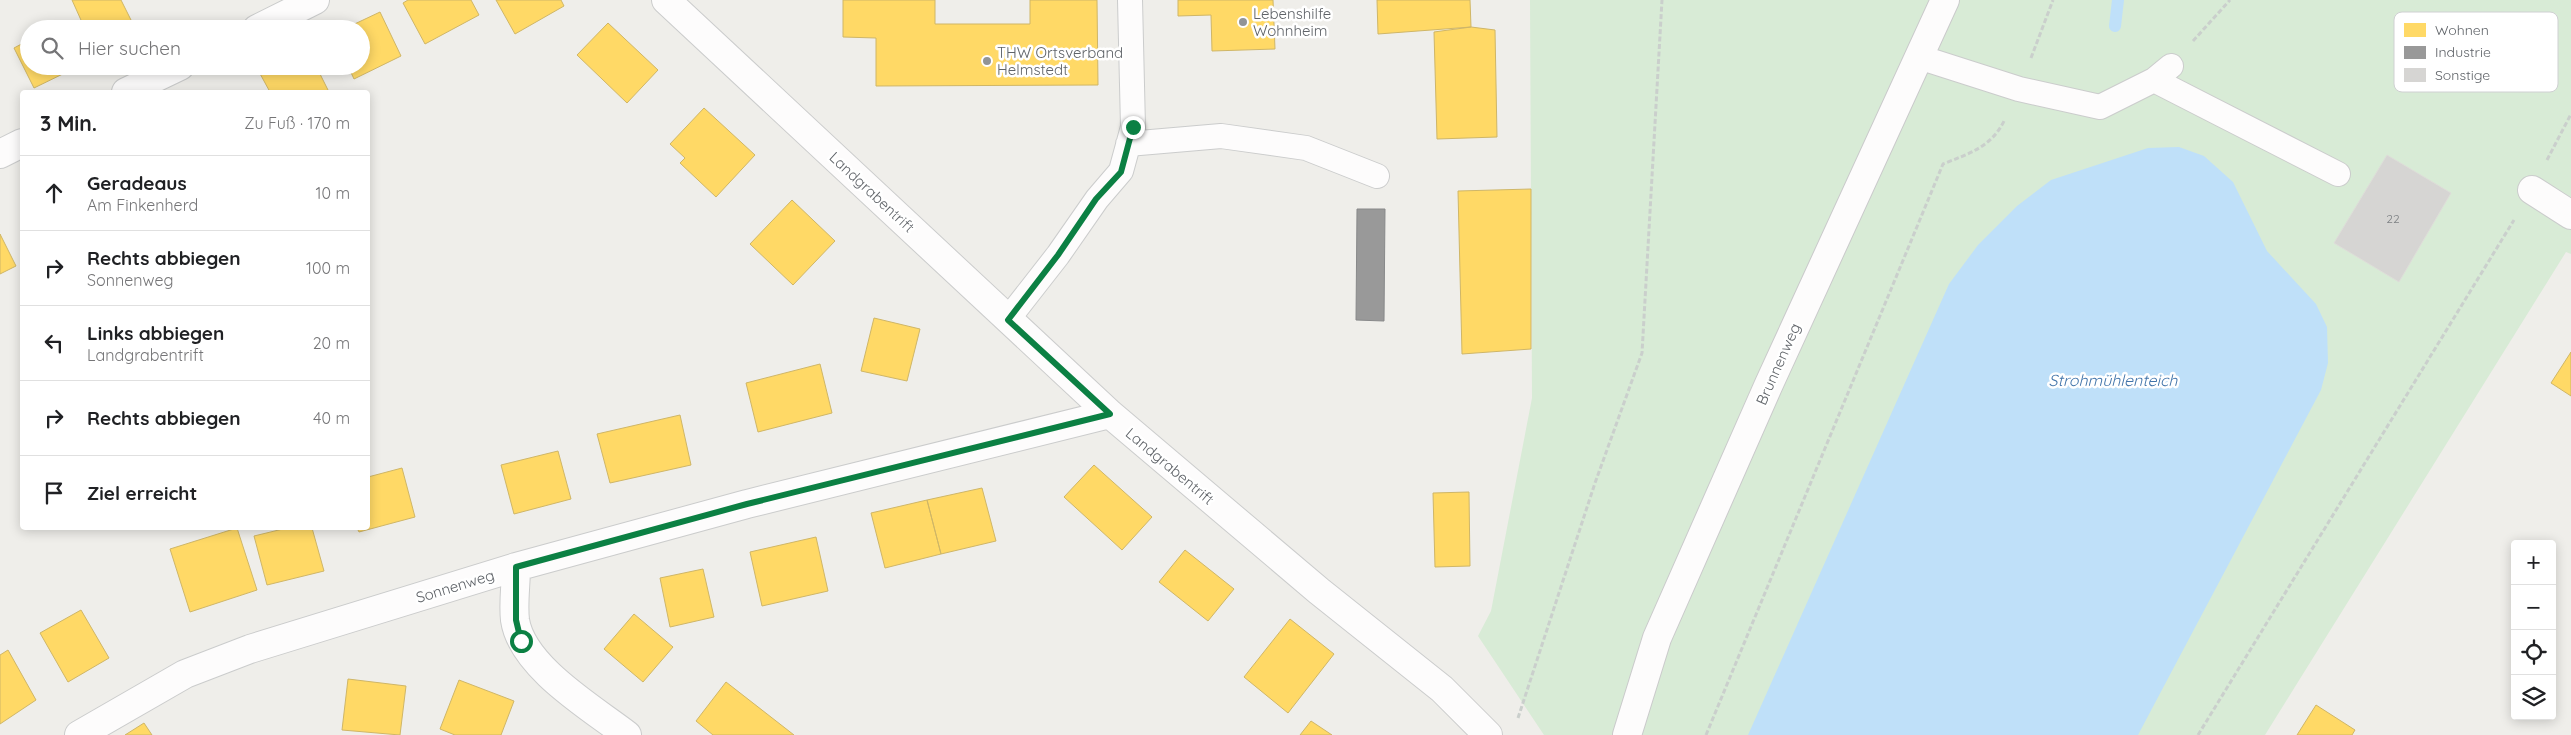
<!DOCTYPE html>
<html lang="de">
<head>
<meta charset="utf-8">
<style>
  :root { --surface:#fff; --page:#f2f2f2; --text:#202124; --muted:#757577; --line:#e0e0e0 }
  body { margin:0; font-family:Quicksand,sans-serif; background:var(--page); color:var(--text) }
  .controls { position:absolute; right:15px; bottom:15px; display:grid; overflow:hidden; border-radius:5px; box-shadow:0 2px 12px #0003 }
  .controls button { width:45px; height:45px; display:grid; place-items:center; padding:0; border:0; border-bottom:1px solid var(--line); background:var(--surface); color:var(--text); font:25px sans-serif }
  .stop { position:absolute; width:15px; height:15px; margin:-11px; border:4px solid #0b8043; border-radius:50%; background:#fff }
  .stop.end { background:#0b8043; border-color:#fff; box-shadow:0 1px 5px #0008 }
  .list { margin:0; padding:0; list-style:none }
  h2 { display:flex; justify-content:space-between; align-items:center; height:65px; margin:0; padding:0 20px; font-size:21px }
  h2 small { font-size:16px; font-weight:400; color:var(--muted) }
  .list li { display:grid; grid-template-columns:32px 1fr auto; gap:15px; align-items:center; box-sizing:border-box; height:75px; padding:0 20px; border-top:1px solid var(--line) }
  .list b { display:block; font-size:19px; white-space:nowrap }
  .list p { margin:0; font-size:16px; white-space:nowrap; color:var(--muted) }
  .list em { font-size:16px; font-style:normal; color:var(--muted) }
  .icon { flex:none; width:28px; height:28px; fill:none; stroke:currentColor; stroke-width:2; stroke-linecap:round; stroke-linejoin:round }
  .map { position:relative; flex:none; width:2571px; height:735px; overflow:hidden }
  .search { position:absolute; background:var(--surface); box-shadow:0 2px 12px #0003; left:20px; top:20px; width:350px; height:55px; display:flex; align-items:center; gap:12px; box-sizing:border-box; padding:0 18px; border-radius:28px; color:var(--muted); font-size:19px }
  .panel { position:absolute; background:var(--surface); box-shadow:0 2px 12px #0003; left:20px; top:90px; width:350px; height:440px; border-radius:5px }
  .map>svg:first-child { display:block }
  .green { fill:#d8ebd6 }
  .water { fill:#bfe0f9 }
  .homes { fill:#ffd966; stroke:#cfb667 }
  .industry { fill:#999; stroke:#88898a }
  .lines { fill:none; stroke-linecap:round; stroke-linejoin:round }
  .stream { stroke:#bfe0f9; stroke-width:12 }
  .building { fill:#d6d5d3; stroke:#deddd9 }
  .lane-casing { stroke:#cbcccc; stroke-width:26 }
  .street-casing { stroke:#cbcccc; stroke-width:30 }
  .secondary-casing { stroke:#cacacb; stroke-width:30 }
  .path { stroke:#cacfcc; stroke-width:3; stroke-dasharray:5 2.5; stroke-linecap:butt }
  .lane { stroke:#fdfcfc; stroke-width:24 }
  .street { stroke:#fdfcfc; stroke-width:28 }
  .secondary { stroke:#fdfcfc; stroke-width:28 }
  .route { stroke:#0b8043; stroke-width:6 }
  .poi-dot { fill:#919496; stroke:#fff; stroke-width:2 }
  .labels { text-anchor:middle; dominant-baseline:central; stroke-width:5; stroke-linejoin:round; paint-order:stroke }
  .number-label { font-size:12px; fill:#7e8184 }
  .poi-label { font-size:15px; fill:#5f6368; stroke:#fff; text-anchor:start }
  .street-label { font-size:15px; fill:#5f6368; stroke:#fff }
  .water-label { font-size:16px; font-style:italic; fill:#4174aa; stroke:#fff }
  .key { fill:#fff; stroke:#cfd0d2; stroke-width:1 }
  .key-label { font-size:14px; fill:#5f6368 }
</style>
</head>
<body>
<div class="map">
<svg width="2571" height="735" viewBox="0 0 2571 735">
  <rect width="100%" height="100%" fill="#efeeea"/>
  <!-- green -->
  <path class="green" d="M1530 0H2571V254L2566 252 2265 735H1544L1478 636 1491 611 1532 398Z"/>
  <!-- water -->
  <path class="water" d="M2179 147 2204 156 2233 182 2267 251 2316 304 2327 327 2328 363 2321 390 2138 735H1748L1949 284 1978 245 2017 206 2051 180 2148 148Z"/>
  <!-- homes -->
  <path class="homes" d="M72 0H121L133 24 124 29H85Z
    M408 0H471L479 15 425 44 403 3Z
    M496 0H561L564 6 515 34Z
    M843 0H935V24H1030V0H1097L1098 85 876 86V38L843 37Z
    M1178 0H1273L1275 49 1212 51 1211 15 1178 16Z
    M1377 0H1470L1471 27 1378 34Z
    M380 12 401 56 354 79 348 66H361V29H344Z
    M608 23 658 70 627 103 577 55Z
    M1471 27 1495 30 1497 137 1437 139 1434 32Z
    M29 40V66H72L73 69 34 88 14 48Z
    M265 66H316L329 92H270L258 70Z
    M704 108 755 155 716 197 680 163 685 158 670 144Z
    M1531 189V349L1462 354 1458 191Z
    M792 200 835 241 793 285 750 244Z
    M0 234 16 266 0 274Z
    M874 318 920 329 907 381 861 371Z
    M2571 352V396L2551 383Z
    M820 364 832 413 758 432 746 383Z
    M680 415 691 465 610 483 597 434Z
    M558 451 571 499 514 514 501 465Z
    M1094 465 1152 517 1122 550 1064 497Z
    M402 468 415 517 359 532 357 528H368V477Z
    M982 488 996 541 941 554 927 500Z
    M1469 492 1470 566 1435 567 1433 493Z
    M927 500 941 554 885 568 871 513Z
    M237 528 257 590 190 612 170 549Z
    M287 528H312L324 571 267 585 254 536Z
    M816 537 828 591 762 606 750 552Z
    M1185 550 1234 589 1208 621 1159 582Z
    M703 569 714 617 670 627 660 578Z
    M81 610 109 658 68 682 40 633Z
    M634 614 673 647 643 682 604 649Z
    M1290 619 1334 654 1288 713 1244 677Z
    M8 650 36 700 0 724V655Z
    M348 679 406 686 400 735 342 730Z
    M459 680 514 701 501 735H455L440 729Z
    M726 682 794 735H713L696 721Z
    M2316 705 2355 730 2352 735H2297Z
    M1311 721 1332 735H1300Z
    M144 723 152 735H125Z"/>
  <!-- industry -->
  <path class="industry" d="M1357 209H1385L1384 321 1356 320Z"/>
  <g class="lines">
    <!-- stream -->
    <path class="stream" d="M2115 26 2118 0"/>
  </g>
  <!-- building -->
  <path class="building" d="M2387 155 2451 193 2399 282 2334 243Z"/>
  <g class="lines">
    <!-- lane casing -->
    <g class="lane-casing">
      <path id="lane" d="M1919 57 2019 89 2100 107 2154 80 2171 66
        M2154 80 2338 174
        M1128 144 1221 136 1306 148 1377 176
        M1008 319 1058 255 1097 199 1121 171 1133 127 1130 0"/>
    </g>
    <!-- street casing -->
    <g class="street-casing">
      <path id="street" d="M666 0 1110 414 1319 591 1442 689 1488 735
        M257 29 315 0
        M126 92 180 66
        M0 154 22 143
        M2532 190 2571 215
        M516 567C516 584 513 603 515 620 522 667 592 708 627 735
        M79 735 185 674 250 649 516 567 747 504 1110 414"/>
    </g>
    <!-- secondary casing -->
    <g class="secondary-casing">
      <path id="secondary" d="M1627 735 1657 638 1769 384 1945 0"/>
    </g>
    <!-- path -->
    <path class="path" d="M2193 41 2230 0
      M2031 58 2053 0
      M2547 160 2571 114
      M1518 718 1595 483 1642 353 1662 0
      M1706 735 1943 164C1970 153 1992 147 2005 119
      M2198 735 2514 220"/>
    <!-- lane -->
    <use href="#lane" class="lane"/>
    <!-- street -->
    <use href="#street" class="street"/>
    <!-- secondary -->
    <use href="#secondary" class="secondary"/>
  </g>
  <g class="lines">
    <!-- route -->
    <path class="route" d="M521 641 516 620V567L747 504 1110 414 1008 320 1058 255 1096 199 1121 172 1133 127"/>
  </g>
  <!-- markers -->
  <g class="poi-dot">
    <circle cx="1243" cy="22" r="5"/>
    <circle cx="987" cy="61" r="5"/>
  </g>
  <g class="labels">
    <!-- number labels -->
    <g class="number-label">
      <text x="2393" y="218">22</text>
    </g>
    <!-- poi labels -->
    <g class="poi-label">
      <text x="1253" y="13">Lebenshilfe<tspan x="1253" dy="17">Wohnheim</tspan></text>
      <text x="997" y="52">THW Ortsverband<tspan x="997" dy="17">Helmstedt</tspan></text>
    </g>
    <!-- street labels -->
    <g class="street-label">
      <text transform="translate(872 192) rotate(43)">Landgrabentrift</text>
      <text transform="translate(1778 364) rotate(-66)">Brunnenweg</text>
      <text transform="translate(1170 466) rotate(40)">Landgrabentrift</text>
      <text transform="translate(455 586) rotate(-17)">Sonnenweg</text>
    </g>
    <!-- water labels -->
    <g class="water-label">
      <text x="2113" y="380">Strohmühlenteich</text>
    </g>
  </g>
  <!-- legend -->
  <rect x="2394" y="12" width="164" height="80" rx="8" class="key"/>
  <rect x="2404" y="23" width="22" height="14" fill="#ffd966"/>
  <rect x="2404" y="46" width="22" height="13" fill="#999"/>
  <rect x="2404" y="68" width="22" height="14" fill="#d6d5d3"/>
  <g class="key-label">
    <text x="2435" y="35">Wohnen</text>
    <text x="2435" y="57">Industrie</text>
    <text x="2435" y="80">Sonstige</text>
  </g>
</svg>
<div class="controls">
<button>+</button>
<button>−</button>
<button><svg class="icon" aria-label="locate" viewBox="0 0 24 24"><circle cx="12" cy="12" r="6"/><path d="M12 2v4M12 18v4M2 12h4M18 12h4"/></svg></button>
<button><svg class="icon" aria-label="layers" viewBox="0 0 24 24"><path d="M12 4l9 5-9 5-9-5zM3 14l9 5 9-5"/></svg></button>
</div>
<div class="stop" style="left:521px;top:641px"></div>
<div class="stop end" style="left:1133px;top:127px"></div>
<div class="search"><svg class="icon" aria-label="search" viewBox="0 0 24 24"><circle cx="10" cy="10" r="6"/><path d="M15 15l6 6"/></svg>Hier suchen</div>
<section class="panel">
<h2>3 Min.<small>Zu Fuß · 170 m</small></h2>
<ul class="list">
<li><svg class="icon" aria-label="ahead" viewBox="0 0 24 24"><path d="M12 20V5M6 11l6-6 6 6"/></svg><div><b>Geradeaus</b><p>Am Finkenherd</p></div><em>10 m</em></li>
<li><svg class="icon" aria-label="right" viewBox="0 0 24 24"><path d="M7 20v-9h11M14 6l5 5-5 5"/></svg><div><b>Rechts abbiegen</b><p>Sonnenweg</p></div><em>100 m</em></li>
<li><svg class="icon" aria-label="left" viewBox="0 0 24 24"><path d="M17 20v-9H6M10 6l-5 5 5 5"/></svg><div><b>Links abbiegen</b><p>Landgrabentrift</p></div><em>20 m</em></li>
<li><svg class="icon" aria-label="right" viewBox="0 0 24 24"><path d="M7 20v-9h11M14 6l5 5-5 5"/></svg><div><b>Rechts abbiegen</b></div><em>40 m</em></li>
<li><svg class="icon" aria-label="arrive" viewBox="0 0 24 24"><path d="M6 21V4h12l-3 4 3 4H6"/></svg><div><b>Ziel erreicht</b></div></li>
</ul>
</section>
</div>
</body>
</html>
